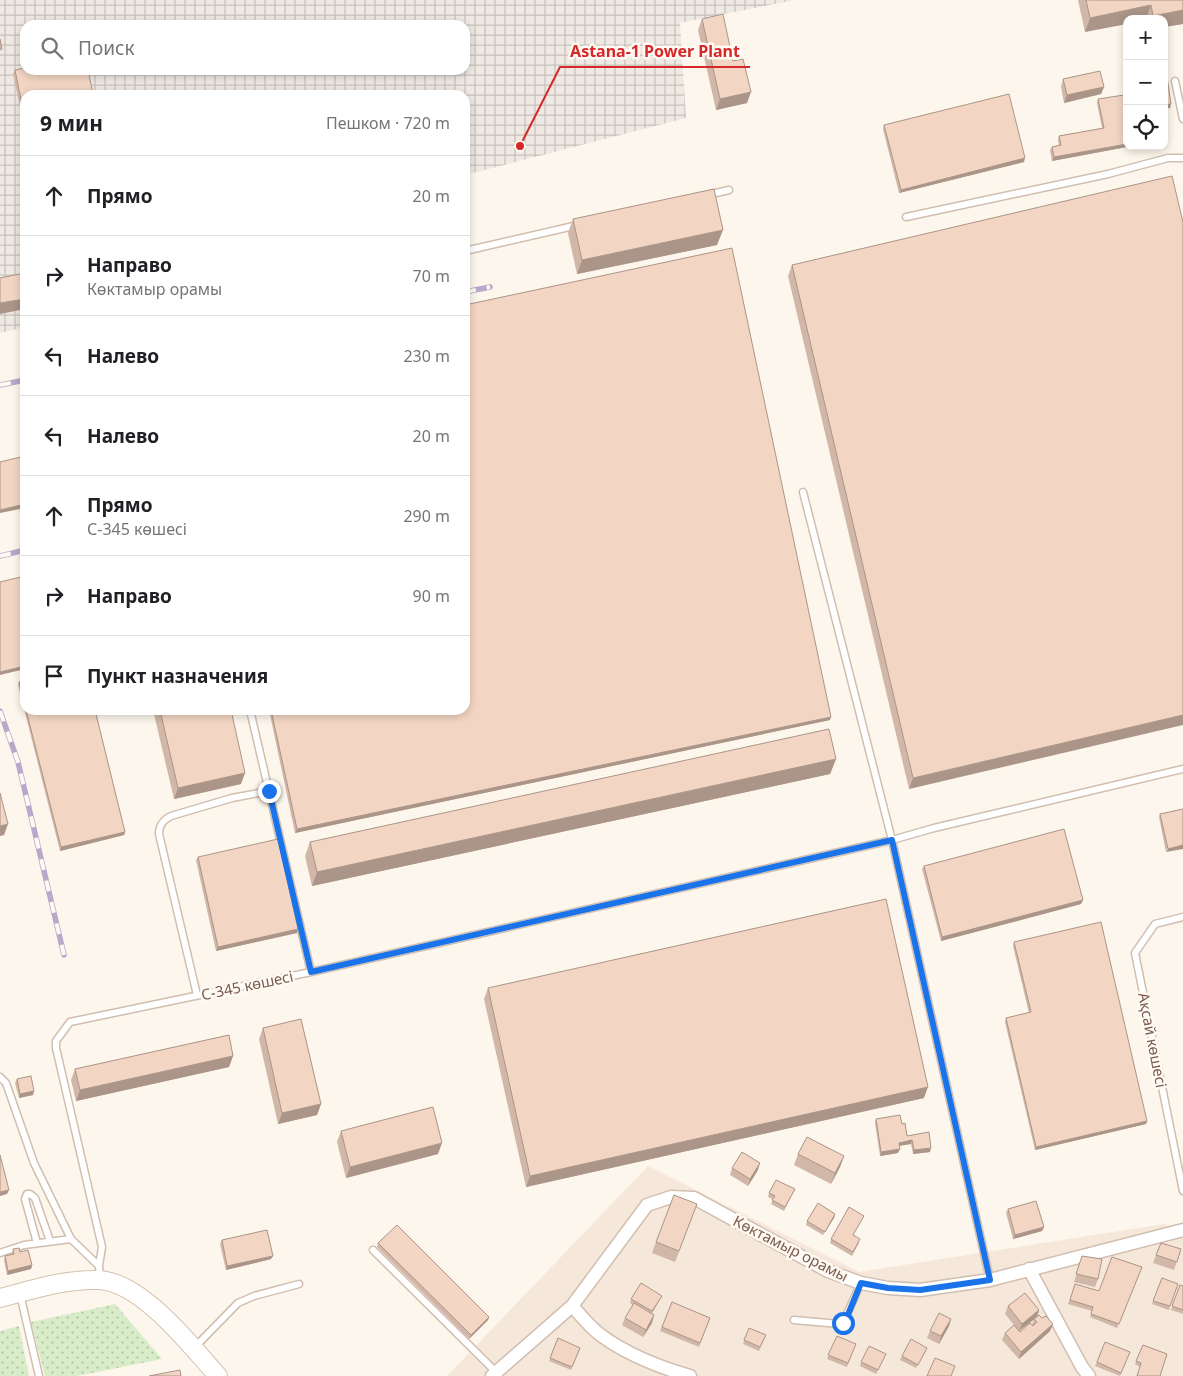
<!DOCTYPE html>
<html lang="ru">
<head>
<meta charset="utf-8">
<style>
  :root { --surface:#fff; --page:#f6f6f6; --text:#202124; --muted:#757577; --line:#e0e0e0 }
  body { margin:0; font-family:"Noto Sans",sans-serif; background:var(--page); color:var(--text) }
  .controls { position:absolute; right:15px; top:15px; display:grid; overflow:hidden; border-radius:10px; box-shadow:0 2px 8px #0003 }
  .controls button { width:45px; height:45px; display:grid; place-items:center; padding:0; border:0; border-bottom:1px solid var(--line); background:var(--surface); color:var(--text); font:25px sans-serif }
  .stop { position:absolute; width:15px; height:15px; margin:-11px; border:4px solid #1a73e8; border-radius:50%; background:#fff }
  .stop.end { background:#1a73e8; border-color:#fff; box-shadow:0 1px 5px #0008 }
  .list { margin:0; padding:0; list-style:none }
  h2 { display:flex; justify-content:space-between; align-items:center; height:65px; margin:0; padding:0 20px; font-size:21px }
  h2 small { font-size:16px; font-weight:400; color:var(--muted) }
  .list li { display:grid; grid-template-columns:32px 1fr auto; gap:15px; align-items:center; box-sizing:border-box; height:80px; padding:0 20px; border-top:1px solid var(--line) }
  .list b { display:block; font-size:19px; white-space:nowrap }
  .list p { margin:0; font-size:16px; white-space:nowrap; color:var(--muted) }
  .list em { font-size:16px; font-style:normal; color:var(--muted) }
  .icon { flex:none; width:28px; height:28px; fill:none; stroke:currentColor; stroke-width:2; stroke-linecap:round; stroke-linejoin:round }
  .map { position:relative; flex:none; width:1183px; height:1376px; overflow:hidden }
  .search { position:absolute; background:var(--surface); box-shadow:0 2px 8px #0003; left:20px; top:20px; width:450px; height:55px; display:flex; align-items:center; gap:12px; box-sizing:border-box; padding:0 18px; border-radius:15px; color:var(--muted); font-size:19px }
  .panel { position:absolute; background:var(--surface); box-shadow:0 2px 8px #0003; left:20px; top:90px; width:450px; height:625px; border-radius:15px }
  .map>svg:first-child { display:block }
  .residential { fill:#f5e8da }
  .industrial { fill:url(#industrial-grid); fill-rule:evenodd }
  .green { fill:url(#green-dots) }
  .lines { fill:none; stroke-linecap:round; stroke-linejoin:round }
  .service-casing { stroke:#d1beb0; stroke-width:9 }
  .minor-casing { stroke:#d1beb0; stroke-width:15 }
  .secondary-casing { stroke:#d6c0b0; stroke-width:20 }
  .service { stroke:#fff; stroke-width:6 }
  .minor { stroke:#fff; stroke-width:12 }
  .secondary { stroke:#fff; stroke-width:18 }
  .rail-casing { stroke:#b9a8c9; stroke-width:5.5 }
  .rail { stroke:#fffaf3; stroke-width:4; stroke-dasharray:11; stroke-linecap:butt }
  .wall { fill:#d1b7a8 }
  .shaded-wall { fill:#aa9588 }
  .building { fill:#f3d5c3; stroke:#aa9588 }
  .route { stroke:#1a73e8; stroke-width:6 }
  .labels { text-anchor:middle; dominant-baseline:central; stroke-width:5; stroke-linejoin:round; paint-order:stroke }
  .street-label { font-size:15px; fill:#7a5c4d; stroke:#fffaf3 }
  .leader { fill:none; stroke:#d62828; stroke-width:2 }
  .callout-dot { fill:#d62828; stroke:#fffaf3; stroke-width:2 }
  .callout-label { font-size:16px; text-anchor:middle; font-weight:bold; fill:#d62828; stroke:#fffaf3; stroke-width:5; stroke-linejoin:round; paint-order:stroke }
</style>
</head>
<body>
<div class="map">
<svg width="1183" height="1376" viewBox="0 0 1183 1376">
  <defs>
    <pattern id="industrial-grid" width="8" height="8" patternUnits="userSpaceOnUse" patternTransform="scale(1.25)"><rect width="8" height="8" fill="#efe9e4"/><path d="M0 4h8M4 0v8" fill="none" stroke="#c7c0bb"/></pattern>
    <pattern id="green-dots" width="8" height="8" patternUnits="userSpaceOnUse" patternTransform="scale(1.25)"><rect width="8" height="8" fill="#d8ecc9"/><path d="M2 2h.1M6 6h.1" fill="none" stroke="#b4c2a5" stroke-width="1.8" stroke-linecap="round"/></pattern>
  </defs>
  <rect width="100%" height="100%" fill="#fdf6ec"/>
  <!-- residential -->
  <path class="residential" d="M648 1166 859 1272 1164 1224 1183 1231V1376H447Z"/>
  <!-- industrial -->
  <path class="industrial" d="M0 0H795L680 23 686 118 465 175V95H25V327L0 333ZM25 25H465V70H25Z"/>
  <!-- green -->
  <path class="green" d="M115 1304 162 1359 77 1376H45L31 1322Z
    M19 1326 29 1376H0V1331Z"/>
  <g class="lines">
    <!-- service casing -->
    <g class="service-casing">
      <path id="service" d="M1175 81 1183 119
        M707 195 729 190
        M906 217 1108 174 1168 158H1183
        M465 251 578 225
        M803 492 892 840 934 828 1183 769
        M250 710 311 972
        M1183 917 1155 924 1135 953 1183 1191
        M197 995 159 834C159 825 163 820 171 816L232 798 269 791
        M0 1077 6 1083 34 1163 71 1239 99 1266
        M37 1243 25 1199 27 1194H30L35 1198 50 1241
        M373 1250 496 1372
        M0 1253 24 1245 71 1239
        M100 1279 99 1266 102 1247 56 1048V1041L70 1022 311 972 892 840 990 1280
        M20 1294 39 1376
        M794 1320 839 1324 843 1323 861 1283
        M194 1348 238 1303 254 1296 299 1284"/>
    </g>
    <!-- minor casing -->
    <g class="minor-casing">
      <path id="minor" d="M1029 1269 1082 1367 1089 1376
        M572 1306C581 1315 590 1328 602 1336 628 1355 659 1367 690 1376
        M492 1376 572 1306 647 1205 671 1197 694 1198 828 1271 861 1283 888 1288 920 1290 990 1280 1183 1230"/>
    </g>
    <!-- secondary casing -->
    <g class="secondary-casing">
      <path id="secondary" d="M0 1298C32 1290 64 1279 98 1280 141 1281 191 1346 218 1376"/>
    </g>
    <!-- service -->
    <use href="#service" class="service"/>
    <!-- minor -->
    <use href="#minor" class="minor"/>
    <!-- secondary -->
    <use href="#secondary" class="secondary"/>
    <!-- rail casing -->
    <g class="rail-casing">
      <path id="rail" d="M465 292 490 287
        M0 385 25 380
        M0 556 25 550
        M0 711 18 762 64 955"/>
    </g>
    <!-- rail -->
    <use href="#rail" class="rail"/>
  </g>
  <!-- wall -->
  <path class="wall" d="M1078 0H1183V24L1164 27V19H1127L1085 32Z
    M702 19 733 61 747 103 716 110 698 30Z
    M15 70 25 112H21L13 74Z
    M1063 79 1104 87 1101 94 1064 103 1061 87Z
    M1098 99 1132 146 1052 161 1050 150 1052 147 1059 145 1058 140 1059 136 1102 128 1097 103Z
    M884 125 1024 162 899 193 883 129Z
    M573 219 717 245 577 274 568 233Z
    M1183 222 909 789 788 276 792 265Z
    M25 680V710H95L125 832 124 835 60 851 18 685 19 682Z
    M153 710H231L241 784 174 799Z
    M269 710H465L830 720 295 833Z
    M836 759 830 774 312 886 305 856 310 842Z
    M1183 809 1166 852 1159 817 1160 814Z
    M198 857 297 933 216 951 196 860Z
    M924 866 1083 900 1081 904 941 941 922 869Z
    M1014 942 1147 1121 1146 1124 1035 1150 1005 1022 1006 1018 1029 1013 1013 946Z
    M488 988 924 1098 526 1187 484 999Z
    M263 1028 321 1104 317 1115 278 1124 259 1039Z
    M233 1056 229 1067 76 1101 71 1080 75 1069Z
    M17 1079 34 1091 33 1095 19 1098 15 1083Z
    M876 1119 902 1124 907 1136 930 1152 913 1154 911 1144 899 1146 898 1153 880 1156 875 1123Z
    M341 1131 438 1154 346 1178 337 1142Z
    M798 1154 844 1156 840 1167 831 1184 794 1165Z
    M732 1168 758 1170 748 1186 730 1175Z
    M795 1189 784 1211 771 1204 773 1199 768 1197 769 1193Z
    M697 1204 675 1262 652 1253 656 1242Z
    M1008 1209 1044 1227 1042 1231 1013 1239 1006 1213Z
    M835 1214 834 1218 823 1235 806 1225 807 1221Z
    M864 1216 853 1235 859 1243 852 1256 830 1243 831 1239Z
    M222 1240 271 1259 226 1270 220 1244Z
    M378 1243 489 1317 488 1320 469 1339 377 1247Z
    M1161 1243 1181 1249 1174 1270 1153 1263Z
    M13 1249 32 1265 31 1269 7 1275 4 1260 5 1256 12 1254Z
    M1082 1256 1098 1279 1095 1287 1074 1282Z
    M1142 1267 1117 1328 1090 1317 1092 1311 1068 1304 1075 1284 1099 1291Z
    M1162 1278 1178 1284 1169 1310 1152 1304Z
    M1180 1285 1183 1286V1314L1171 1310Z
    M662 1296 652 1314V1323L643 1337 622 1325 625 1318 633 1305 630 1303 631 1299Z
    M672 1302 710 1318 699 1347 660 1331Z
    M1008 1306 1039 1310 1037 1317 1019 1331 1020 1332 1032 1325 1034 1319 1042 1318 1053 1324 1050 1331 1019 1359 1002 1340 1005 1333 1014 1325 1005 1314Z
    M951 1319 949 1326 939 1344 927 1338 930 1331Z
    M749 1328 766 1335 759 1351 743 1344Z
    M837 1336 856 1344 847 1367 827 1359Z
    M558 1338 580 1348 571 1370 549 1361Z
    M1105 1342 1130 1352 1120 1376 1095 1366Z
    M1143 1345 1167 1354 1140 1367 1135 1364Z
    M926 1351 916 1368 900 1360 902 1356Z
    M886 1354 876 1374 860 1366 861 1362Z"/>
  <!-- shaded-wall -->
  <path class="shaded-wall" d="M1151 5 1146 19H1127V24L1085 32 1090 18Z
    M1183 10V24L1164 27V19H1152L1153 16Z
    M1104 87 1101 94 1064 103 1067 95Z
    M751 92 747 103 716 110 720 99Z
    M1171 104 1170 108 1164 109V105Z
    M25 108V112H21L23 109Z
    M1127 144V146H1132L1052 161 1054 157Z
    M1025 158 1024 162 899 193 901 190Z
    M723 230 717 245 577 274 582 260Z
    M25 299V309L0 314V303Z
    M25 504V508L0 513V510Z
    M25 666V669L0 675V672Z
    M1183 715V725L909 789 913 778Z
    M831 717 830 720 295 833 297 829Z
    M836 759 830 774 312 886 317 872Z
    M245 773 241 784 174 799 178 788Z
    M8 824 4 835 0 836V826Z
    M125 832 124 835 60 851 61 847Z
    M1183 845V849L1166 852 1168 849Z
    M1083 900 1081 904 941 941 942 937Z
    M298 929 297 933 216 951 218 947Z
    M233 1056 229 1067 76 1101 80 1090Z
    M928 1087 924 1098 526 1187 530 1176Z
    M34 1091 33 1095 19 1098 20 1094Z
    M321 1104 317 1115 278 1124 282 1113Z
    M1147 1121 1146 1124 1035 1150 1036 1147Z
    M912 1140 911 1144 897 1146 899 1143Z
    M442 1143 438 1154 346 1178 350 1167Z
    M931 1148 930 1152 913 1154 914 1150Z
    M900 1149 898 1153 880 1156 881 1152Z
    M844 1156 840 1167 831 1184 835 1173Z
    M760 1163 758 1170 748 1186 750 1179Z
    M9 1190 7 1194 0 1196V1192Z
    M835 1214 834 1218 823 1235 825 1232Z
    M1044 1227 1042 1231 1013 1239 1015 1235Z
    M273 1256 271 1259 226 1270 227 1266Z
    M32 1265 31 1269 7 1275 8 1271Z
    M1039 1310 1037 1317 1019 1331 1022 1324Z
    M654 1315 652 1323 643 1337 646 1330Z
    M489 1317 488 1320 469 1339 471 1335Z
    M951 1319 949 1326 939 1344 941 1336Z
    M1053 1324 1050 1331 1019 1359 1021 1352Z"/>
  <!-- building -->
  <path class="building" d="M1086 0H1183V10L1153 16 1151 5 1090 18Z
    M723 14 733 61 743 59 751 92 720 99 702 19Z
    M241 20 242 25H222V24Z
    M0 39 2 49 0 50Z
    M25 68V70H88L93 94 87 95H25V108L23 109 15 70Z
    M1166 70 1171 104 1164 105V71Z
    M1100 71 1104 87 1067 95 1063 79Z
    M1009 94 1025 158 901 190 884 125Z
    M1124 95 1127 109V144L1054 157 1052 147 1061 145 1059 136 1104 128 1098 99Z
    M1172 176 1183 222V715L913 778 792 265Z
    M714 189 723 230 582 260 573 219Z
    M732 248 831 717 297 829 271 710H465V305Z
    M25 273V299L0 303V278Z
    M25 456V504L0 510V462Z
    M25 576V666L0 672V582Z
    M25 680V704L19 682Z
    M26 710H95L125 832 61 847Z
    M160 710H231L245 773 178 788Z
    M829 729 836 759 317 872 310 842Z
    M0 793 8 824 0 826Z
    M1183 809V845L1168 849 1160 814Z
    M1064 829 1083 900 942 937 924 866Z
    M278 839 298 929 218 947 198 857Z
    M886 899 928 1087 530 1176 488 988Z
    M1101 922 1147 1121 1036 1147 1006 1018 1031 1012 1014 942Z
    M301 1019 321 1104 282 1113 263 1028Z
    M229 1035 233 1056 80 1090 75 1069Z
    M31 1076 34 1091 20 1094 17 1079Z
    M433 1107 442 1143 350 1167 341 1131Z
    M900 1115 902 1124 905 1123 907 1136 929 1132 931 1148 914 1150 912 1140 899 1143 900 1149 881 1152 876 1119Z
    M807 1137 844 1156 835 1173 798 1154Z
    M742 1152 760 1163 750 1179 732 1168Z
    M0 1155 9 1190 0 1192Z
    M776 1180 795 1189 785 1207 772 1200 775 1196 769 1193Z
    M674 1195 697 1204 679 1251 656 1242Z
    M1036 1201 1044 1227 1015 1235 1008 1209Z
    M818 1203 835 1214 825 1232 807 1221Z
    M849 1207 864 1216 853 1235 860 1239 853 1252 831 1239Z
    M397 1225 489 1317 471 1335 378 1243Z
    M267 1230 273 1256 227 1266 222 1240Z
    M1161 1243 1181 1249 1177 1262 1156 1255Z
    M19 1248 20 1252 28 1250 32 1265 8 1271 5 1256 14 1254 13 1249Z
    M1082 1256 1102 1259 1098 1279 1076 1274Z
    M1112 1257 1142 1267 1119 1324 1091 1314 1093 1307 1070 1300 1075 1284 1099 1291Z
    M1162 1278 1178 1284 1170 1306 1153 1301Z
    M641 1283 662 1296 652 1311 631 1299Z
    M1180 1285 1183 1286V1310L1172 1306Z
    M1025 1293 1039 1310 1022 1324 1008 1306Z
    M672 1302 710 1318 700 1343 662 1327Z
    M634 1303 654 1315 646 1330 625 1318Z
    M939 1313 951 1319 941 1336 930 1331Z
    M1039 1315 1042 1318 1046 1316 1053 1324 1021 1352 1005 1333 1014 1325 1020 1332 1030 1323 1033 1326 1037 1322 1034 1319Z
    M749 1328 766 1335 760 1347 744 1340Z
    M837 1336 856 1344 848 1363 828 1355Z
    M558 1338 580 1348 572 1367 550 1358Z
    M911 1339 927 1348 918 1365 902 1356Z
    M1105 1342 1130 1352 1121 1373 1097 1362Z
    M1143 1345 1167 1354 1160 1376H1137L1141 1363 1136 1361Z
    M869 1346 886 1354 878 1370 861 1362Z
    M935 1358 955 1366 951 1376H927Z
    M180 1370 181 1376H149Z"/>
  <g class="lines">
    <!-- route -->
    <path class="route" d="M269 791 311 972 892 840 990 1280 920 1290 888 1288 861 1283 847 1317 843 1323"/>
  </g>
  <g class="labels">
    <!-- street labels -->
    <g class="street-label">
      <text transform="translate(247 985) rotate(-12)">С-345 көшесі</text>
      <text transform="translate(1153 1040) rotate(79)">Ақсай көшесі</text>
      <text transform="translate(791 1248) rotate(27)">Көктамыр орамы</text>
    </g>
  </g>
  <!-- callouts -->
  <path class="leader" d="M520 146L560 67H750"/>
  <circle class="callout-dot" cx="520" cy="146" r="5"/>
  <g class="callout-label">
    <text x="655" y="57">Astana-1 Power Plant</text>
  </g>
</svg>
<div class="controls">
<button>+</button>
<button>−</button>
<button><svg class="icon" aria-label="locate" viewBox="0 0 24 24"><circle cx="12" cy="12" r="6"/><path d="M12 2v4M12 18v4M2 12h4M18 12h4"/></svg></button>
</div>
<div class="stop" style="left:843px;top:1323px"></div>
<div class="stop end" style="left:269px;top:791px"></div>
<div class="search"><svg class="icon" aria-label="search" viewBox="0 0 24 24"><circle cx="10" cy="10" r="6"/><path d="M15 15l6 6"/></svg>Поиск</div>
<section class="panel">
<h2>9 мин<small>Пешком · 720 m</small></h2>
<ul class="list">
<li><svg class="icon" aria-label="ahead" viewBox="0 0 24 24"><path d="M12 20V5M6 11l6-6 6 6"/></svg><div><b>Прямо</b></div><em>20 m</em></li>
<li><svg class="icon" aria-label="right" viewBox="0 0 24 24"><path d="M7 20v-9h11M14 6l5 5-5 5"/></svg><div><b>Направо</b><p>Көктамыр орамы</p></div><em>70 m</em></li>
<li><svg class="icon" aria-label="left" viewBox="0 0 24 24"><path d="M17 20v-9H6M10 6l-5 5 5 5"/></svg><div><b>Налево</b></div><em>230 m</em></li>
<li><svg class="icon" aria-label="left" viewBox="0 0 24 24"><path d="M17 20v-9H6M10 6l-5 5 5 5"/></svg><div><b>Налево</b></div><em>20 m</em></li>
<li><svg class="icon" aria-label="ahead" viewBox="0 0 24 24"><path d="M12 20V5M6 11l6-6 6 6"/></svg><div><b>Прямо</b><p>С-345 көшесі</p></div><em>290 m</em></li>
<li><svg class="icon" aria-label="right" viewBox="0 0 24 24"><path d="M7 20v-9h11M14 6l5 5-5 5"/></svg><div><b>Направо</b></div><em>90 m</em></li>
<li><svg class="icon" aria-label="arrive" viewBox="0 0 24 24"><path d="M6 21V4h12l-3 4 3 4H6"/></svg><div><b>Пункт назначения</b></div></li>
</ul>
</section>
</div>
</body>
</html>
